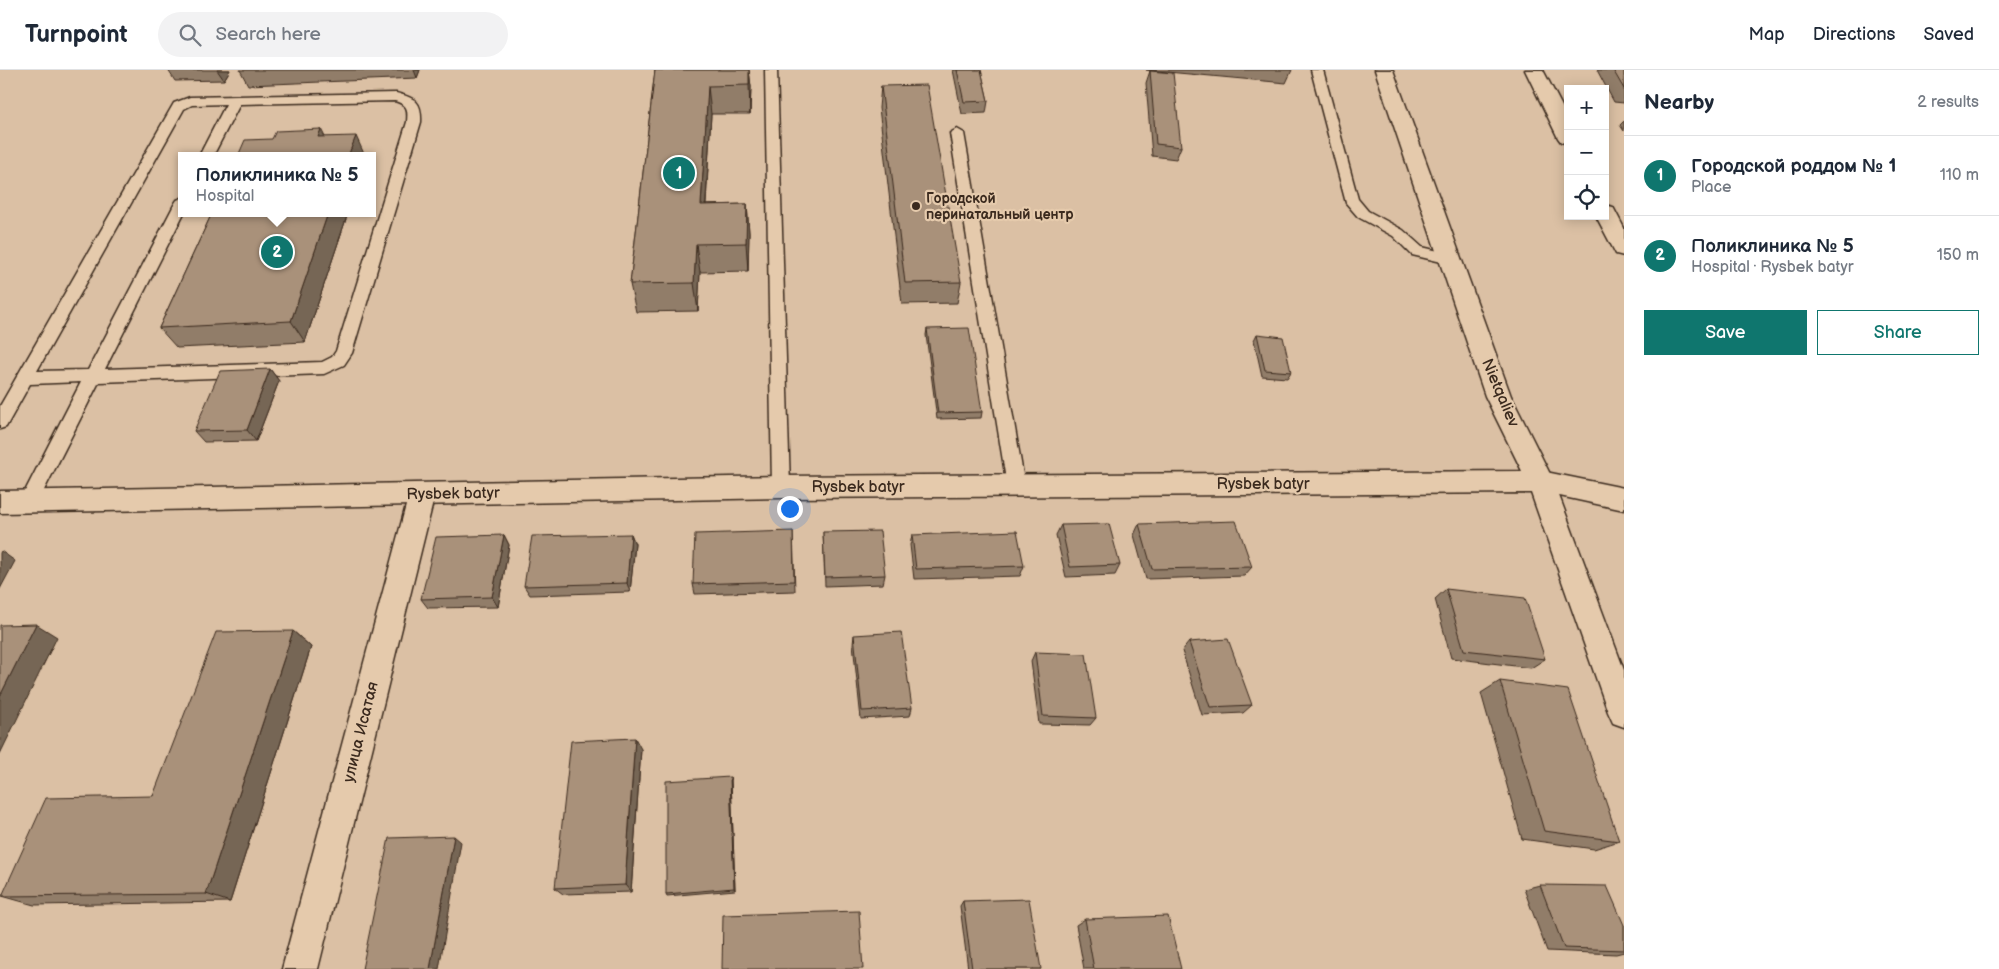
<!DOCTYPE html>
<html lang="en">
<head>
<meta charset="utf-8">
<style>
  :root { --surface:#fff; --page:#f2f2f3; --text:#1f2937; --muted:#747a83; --line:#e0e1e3; --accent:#0f766e }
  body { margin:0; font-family:"Balsamiq Sans",sans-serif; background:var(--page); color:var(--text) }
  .controls { position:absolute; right:15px; top:15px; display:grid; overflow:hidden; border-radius:0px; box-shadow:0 2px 12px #0003 }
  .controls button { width:45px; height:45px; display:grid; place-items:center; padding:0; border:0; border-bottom:1px solid var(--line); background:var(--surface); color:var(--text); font:25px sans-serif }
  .you { position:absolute; left:789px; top:438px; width:18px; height:18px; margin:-12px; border:4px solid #fff; border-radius:50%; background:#1a73e8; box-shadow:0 0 0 8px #1a73e833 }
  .badge { display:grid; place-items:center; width:32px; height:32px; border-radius:50%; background:var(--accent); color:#fff; font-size:16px; font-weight:700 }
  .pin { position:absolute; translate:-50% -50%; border:2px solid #fff; box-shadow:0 1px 5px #0006 }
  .popup { position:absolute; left:178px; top:82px; width:198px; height:65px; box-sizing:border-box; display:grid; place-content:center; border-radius:0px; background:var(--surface); filter:drop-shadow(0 1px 4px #0005); font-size:16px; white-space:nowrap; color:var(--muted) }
  .popup b { font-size:19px; color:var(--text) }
  .popup::after { content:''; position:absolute; left:50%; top:100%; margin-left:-10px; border:10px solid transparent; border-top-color:var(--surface) }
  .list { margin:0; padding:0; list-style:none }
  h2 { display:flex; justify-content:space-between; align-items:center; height:65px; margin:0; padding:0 20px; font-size:21px }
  h2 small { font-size:16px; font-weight:400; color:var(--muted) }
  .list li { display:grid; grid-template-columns:32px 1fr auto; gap:15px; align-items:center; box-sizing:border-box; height:80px; padding:0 20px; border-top:1px solid var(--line) }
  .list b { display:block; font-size:19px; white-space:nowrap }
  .list p { margin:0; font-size:16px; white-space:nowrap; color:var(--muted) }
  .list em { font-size:16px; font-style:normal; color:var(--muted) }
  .actions { display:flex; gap:10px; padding:15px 20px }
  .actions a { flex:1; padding:11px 0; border:1px solid var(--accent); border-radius:0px; text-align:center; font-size:18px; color:var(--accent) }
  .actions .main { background:var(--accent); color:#fff }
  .icon { flex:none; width:28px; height:28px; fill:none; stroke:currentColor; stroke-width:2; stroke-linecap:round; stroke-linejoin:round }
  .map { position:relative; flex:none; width:1624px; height:899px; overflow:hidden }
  header { display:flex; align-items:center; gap:30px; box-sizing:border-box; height:70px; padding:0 25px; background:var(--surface); border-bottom:1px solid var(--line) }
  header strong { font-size:24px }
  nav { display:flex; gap:28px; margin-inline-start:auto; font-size:18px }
  .search { width:350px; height:45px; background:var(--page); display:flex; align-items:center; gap:12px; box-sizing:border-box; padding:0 18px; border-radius:28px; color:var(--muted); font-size:19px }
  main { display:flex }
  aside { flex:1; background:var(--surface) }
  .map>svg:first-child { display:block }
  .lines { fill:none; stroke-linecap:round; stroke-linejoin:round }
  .lane-casing { stroke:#3b2a1e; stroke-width:3 }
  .street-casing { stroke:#3b2a1e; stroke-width:3 }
  .secondary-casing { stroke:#3b2a1e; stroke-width:3 }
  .lane { fill:#e5caac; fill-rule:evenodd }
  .street { fill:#e5caac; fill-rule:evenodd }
  .secondary { fill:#e5caac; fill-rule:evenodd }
  .wall { fill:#917d69; stroke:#3b2a1e }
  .shaded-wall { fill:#766655; stroke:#3b2a1e }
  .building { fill:#a9917a; stroke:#3b2a1e }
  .poi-dot { fill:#3b2a1e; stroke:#e5caac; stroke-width:2 }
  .labels { text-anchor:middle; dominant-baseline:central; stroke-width:4.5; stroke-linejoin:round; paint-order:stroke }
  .far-poi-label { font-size:14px; font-weight:bold; fill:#3b2a1e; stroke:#e5caac; text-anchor:start }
  .street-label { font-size:16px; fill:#3b2a1e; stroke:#e5caac }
</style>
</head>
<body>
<header>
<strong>Turnpoint</strong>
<div class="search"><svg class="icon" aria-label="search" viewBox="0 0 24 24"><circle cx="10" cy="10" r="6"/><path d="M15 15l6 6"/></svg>Search here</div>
<nav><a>Map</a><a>Directions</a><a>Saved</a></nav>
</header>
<main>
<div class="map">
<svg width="1624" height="899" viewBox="0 0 1624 899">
  <rect width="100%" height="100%" fill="#dbc0a4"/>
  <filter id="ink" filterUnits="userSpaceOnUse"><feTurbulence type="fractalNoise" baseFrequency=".02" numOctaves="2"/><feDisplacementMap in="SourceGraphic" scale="10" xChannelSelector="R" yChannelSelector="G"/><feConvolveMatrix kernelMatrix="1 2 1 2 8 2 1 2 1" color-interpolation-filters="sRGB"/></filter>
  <g filter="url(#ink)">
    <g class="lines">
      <!-- lane casing -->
      <g class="lane-casing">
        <path id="lane" d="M765 0H777L790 417 787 422 781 424 775 422 772 417Z
          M1311 0H1323L1358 129 1368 141 1403 160 1422 177 1455 185 1458 189 1455 193 1450 194 1412 185 1393 166 1358 147 1346 133Z
          M396 23C415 28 422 31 421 52L352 283 344 295 324 304 99 312 36 436 29 439 22 436 20 431 81 312 30 314 6 357 0 359V336L174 33 190 27ZM395 31C408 35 408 39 407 52L336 281 332 287 322 292 105 299 184 143H182V128L177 130 175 133 88 300 37 301 184 39 192 35 226 34 199 86H213L240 34Z
          M957 59 964 63 1025 416 1022 421 1016 423 1010 421 1007 416 950 63Z"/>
      </g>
      <!-- street casing -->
      <g class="street-casing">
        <path id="street" d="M1525 0H1543L1568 48V74L1561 72 1558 68Z
          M1605 135 1613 137 1624 158V186L1616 184 1596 146H1605Z
          M1541 401 1624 418V440L1532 420 1528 412 1532 404Z
          M422 413 432 416 435 424 318 899H282L409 424 412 416Z"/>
      </g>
      <!-- secondary casing -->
      <g class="secondary-casing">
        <path id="secondary" d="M1375 0H1393L1511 326 1554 412 1624 600V657L1613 653 1608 642 1531 423 781 428 0 443V421L781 406 1522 401 1485 326Z"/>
      </g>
      <!-- lane -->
      <use href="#lane" class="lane"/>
      <!-- street -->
      <use href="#street" class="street"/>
      <!-- secondary -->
      <use href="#secondary" class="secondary"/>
    </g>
    <!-- wall -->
    <path class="wall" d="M168 0H230L224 10 175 11Z
      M240 0H420L417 8 248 15Z
      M655 0H749L751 17 750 44H711L706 135 747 134 749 163 748 201 700 202 698 241 636 242 630 214Z
      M953 0H981L988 31 986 43 962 44Z
      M1146 0H1292L1286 13Z
      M1597 0H1624V33L1614 32Z
      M1150 1 1181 77 1176 89 1152 86 1146 13Z
      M881 16 961 212 957 233 902 234 879 38Z
      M1624 51V61L1620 55Z
      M212 143H348L305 272 177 278 159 258Z
      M927 259 982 342 981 348 937 349 926 265Z
      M1257 264 1291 302 1287 308 1262 306 1254 270Z
      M270 299 279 311 256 371 204 372 194 361Z
      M1139 454 1252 497 1244 506 1146 509 1134 465Z
      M1061 455 1120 495 1115 505 1066 507 1056 465Z
      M793 461 795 521 695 524 693 514Z
      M823 462 885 505 883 514 825 516Z
      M631 464 635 474 630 522 530 525 524 516Z
      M504 465 509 475 498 537 428 538 421 529Z
      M912 465 1024 496 1020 506 914 509 910 475Z
      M1446 519 1545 589 1531 598 1451 588 1435 529Z
      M293 561 311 577 230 832 34 835 2 826 153 726Z
      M854 565 912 638 910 646 861 649 853 574Z
      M1189 572 1252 635 1243 643 1202 645 1182 581Z
      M1035 582 1096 648 1090 655 1039 654 1031 591Z
      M1500 611 1619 771 1594 779 1522 769 1481 623Z
      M641 679 631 822 563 824 555 818Z
      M730 707 731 710 735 820 667 826 666 824Z
      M1540 815 1624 855V882L1616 884 1547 881 1524 819Z
      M963 831 1041 899H968L960 836Z
      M1085 849 1181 899H1084L1076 855Z"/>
    <!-- shaded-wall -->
    <path class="shaded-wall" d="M217 0H230L224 10Z
      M414 0H420L417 8Z
      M749 0 751 17 750 44 749 15Z
      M708 16 711 44 704 163 701 135Z
      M321 59 332 81 318 67Z
      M356 66 365 86H348Z
      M747 134 749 163 748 201 746 173Z
      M328 143H348L305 272 291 251Z
      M696 174 700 202 698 241 694 213Z
      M270 299 279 311 256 371 247 360Z
      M631 464 635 474 630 522 627 513Z
      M504 465 509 475 498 537 492 527Z
      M1 481 15 491 0 519V483Z
      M36 554 57 567 0 684V626Z
      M293 561 311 577 230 832 206 824Z
      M635 668 641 679 631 822 625 815Z
      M730 707 731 710 735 820 734 818Z
      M454 766 461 772 439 899H430Z"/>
    <!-- building -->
    <path class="building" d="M655 0H749V15L708 16 701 135 747 134 746 173 696 174 694 213 630 214Z
      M957 0H981L988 31 964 32Z
      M1613 0H1624V19Z
      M1150 1 1173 3 1181 77 1156 74Z
      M927 15 961 212 905 213 881 16Z
      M321 59 318 67 356 66 348 86H238L245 70 272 69 276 61Z
      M212 143H328L291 251 159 258Z
      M969 258 982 342 938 343 927 259Z
      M1257 264 1283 267 1291 302 1265 300Z
      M270 299 247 360 194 361 220 301Z
      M1236 451 1252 497 1152 499 1139 454Z
      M1109 454 1120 495 1070 497 1061 455Z
      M793 461 794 511 693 514 695 464Z
      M880 461 885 505 825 507 823 462Z
      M1017 461 1024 496 916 499 912 465Z
      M631 464 627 513 524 516 532 466Z
      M504 465 492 527 421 529 436 467Z
      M1446 519 1525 528 1545 589 1464 580Z
      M36 554 0 626V555Z
      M293 561 206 824 2 826 46 728 153 726 216 562Z
      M901 562 912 638 862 641 854 565Z
      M1228 569 1252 635 1210 637 1189 572Z
      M1035 582 1086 584 1096 648 1043 646Z
      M1500 611 1568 620 1619 771 1544 761Z
      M635 668 625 815 555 818 571 671Z
      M730 707 734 818 666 824V711Z
      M454 766 430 899H362L389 768Z
      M1540 815 1607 816 1624 855V880L1564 878Z
      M1029 829 1041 899H972L963 831Z
      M859 841 863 899H722L723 845Z
      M1168 846 1181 899H1094L1085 849Z"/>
  </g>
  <!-- markers -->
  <circle class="poi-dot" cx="916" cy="136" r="5"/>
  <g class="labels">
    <!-- far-poi labels -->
    <g class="far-poi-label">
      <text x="926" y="128">Городской<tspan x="926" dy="16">перинатальный центр</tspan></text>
    </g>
    <!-- street labels -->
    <g class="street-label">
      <text transform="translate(1500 323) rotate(67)">Nietqaliev</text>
      <text x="1263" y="414">Rysbek batyr</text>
      <text x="858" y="417">Rysbek batyr</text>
      <text transform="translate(453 424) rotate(-1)">Rysbek batyr</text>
      <text transform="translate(361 662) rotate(-76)">улица Исатая</text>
    </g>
  </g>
</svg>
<div class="controls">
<button>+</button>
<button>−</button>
<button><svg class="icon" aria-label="locate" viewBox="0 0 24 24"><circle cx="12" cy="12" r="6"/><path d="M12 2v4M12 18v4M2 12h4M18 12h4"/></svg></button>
</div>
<div class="you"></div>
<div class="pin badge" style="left:679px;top:103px">1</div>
<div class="pin badge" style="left:277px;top:182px">2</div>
<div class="popup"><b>Поликлиника № 5</b>Hospital</div>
</div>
<aside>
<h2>Nearby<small>2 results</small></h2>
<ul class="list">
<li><span class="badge">1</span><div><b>Городской роддом № 1</b><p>Place</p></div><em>110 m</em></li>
<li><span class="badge">2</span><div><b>Поликлиника № 5</b><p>Hospital · Rysbek batyr</p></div><em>150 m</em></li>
</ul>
<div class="actions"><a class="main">Save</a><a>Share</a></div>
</aside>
</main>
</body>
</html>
